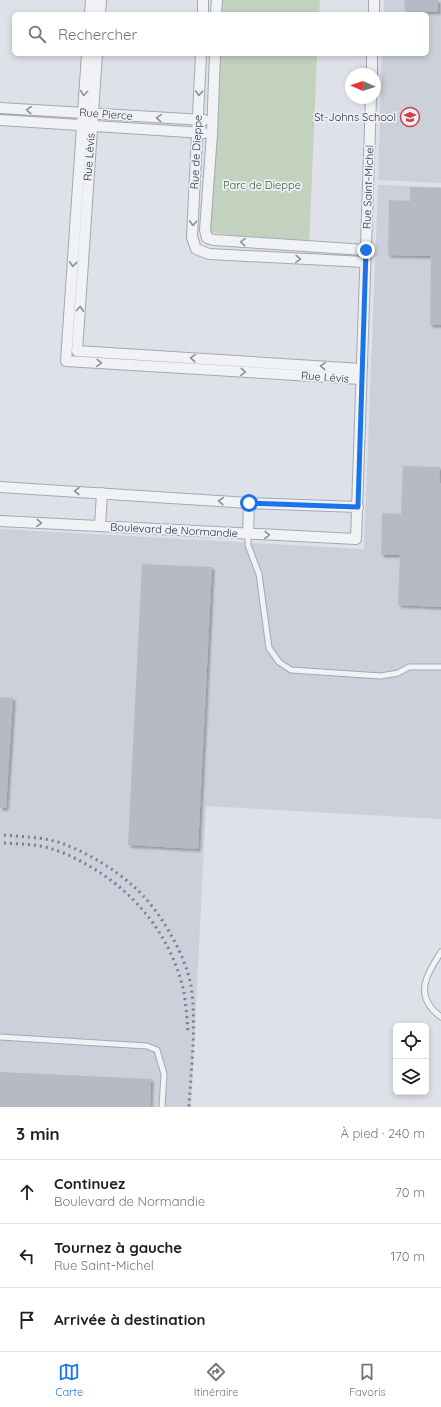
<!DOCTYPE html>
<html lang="fr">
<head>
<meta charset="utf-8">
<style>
  :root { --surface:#fff; --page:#f2f2f2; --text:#202124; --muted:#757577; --line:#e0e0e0; --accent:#1a73e8 }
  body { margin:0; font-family:Quicksand,sans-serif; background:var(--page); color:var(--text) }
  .controls { position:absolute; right:12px; bottom:12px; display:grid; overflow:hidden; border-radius:6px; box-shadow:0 2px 6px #0003 }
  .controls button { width:36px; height:36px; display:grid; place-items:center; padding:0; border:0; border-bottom:1px solid var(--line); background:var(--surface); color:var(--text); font:20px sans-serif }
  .compass { position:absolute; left:345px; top:68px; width:36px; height:36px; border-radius:50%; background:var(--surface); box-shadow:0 2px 6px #0003; rotate:273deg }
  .stop { position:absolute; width:12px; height:12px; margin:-9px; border:3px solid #1a73e8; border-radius:50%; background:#fff }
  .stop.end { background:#1a73e8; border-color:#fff; box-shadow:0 1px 4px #0008 }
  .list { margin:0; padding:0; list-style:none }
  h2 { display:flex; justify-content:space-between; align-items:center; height:52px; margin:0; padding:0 16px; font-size:17px }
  h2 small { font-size:13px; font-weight:400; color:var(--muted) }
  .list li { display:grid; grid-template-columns:26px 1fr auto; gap:12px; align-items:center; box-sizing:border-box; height:64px; padding:0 16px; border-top:1px solid var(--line) }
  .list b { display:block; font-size:15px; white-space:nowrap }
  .list p { margin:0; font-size:13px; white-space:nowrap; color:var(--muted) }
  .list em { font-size:13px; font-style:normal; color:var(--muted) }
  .icon { flex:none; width:22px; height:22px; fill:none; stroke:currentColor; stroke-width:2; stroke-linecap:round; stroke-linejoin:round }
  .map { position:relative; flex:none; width:441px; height:1107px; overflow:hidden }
  .search { position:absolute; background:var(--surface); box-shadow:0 2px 6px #0003; left:12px; right:12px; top:12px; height:44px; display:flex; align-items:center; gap:10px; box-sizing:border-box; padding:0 14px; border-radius:6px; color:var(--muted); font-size:15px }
  .sheet { height:244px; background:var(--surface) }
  nav { display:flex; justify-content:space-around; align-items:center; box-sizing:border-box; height:56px; border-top:1px solid var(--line); background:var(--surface); font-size:11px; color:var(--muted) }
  nav a { display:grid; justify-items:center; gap:2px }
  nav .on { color:var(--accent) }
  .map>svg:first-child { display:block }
  .built { fill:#ccd0da }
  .green { fill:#c2d2bf }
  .building { fill:#b5bac5; filter:url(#shadow) }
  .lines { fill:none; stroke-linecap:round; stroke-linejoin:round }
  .lane-casing { stroke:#a3a8b2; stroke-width:7 }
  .street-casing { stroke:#a3a8b2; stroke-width:12 }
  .lane { stroke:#f1f2f6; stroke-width:5 }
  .street { stroke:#f1f2f6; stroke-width:10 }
  .rail { stroke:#777f92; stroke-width:3; stroke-dasharray:2 4; stroke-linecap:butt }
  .oneway { stroke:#8c909b }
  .route { stroke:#1a73e8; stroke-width:5 }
  .labels { text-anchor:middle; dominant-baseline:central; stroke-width:3.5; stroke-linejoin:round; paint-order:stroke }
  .street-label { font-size:11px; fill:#272e40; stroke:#eef0f6 }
  .poi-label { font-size:11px; fill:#272e40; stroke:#eef0f6; text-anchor:end }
  .park-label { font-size:11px; fill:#385c34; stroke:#eef0f6 }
</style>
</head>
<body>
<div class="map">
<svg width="441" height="1107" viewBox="0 0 441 1107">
  <defs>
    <filter id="shadow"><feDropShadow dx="2.5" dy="2.5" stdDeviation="1" flood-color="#0004"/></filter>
  </defs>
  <rect width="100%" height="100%" fill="#dee1e8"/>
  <!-- built -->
  <path class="built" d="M384 0H441V183L378 180 382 54H427V14H384Z
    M378 185 441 187V819L206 806 191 1107H0V529L364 549Z"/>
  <!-- green -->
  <path class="green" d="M218 0H320L319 14H218Z
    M217 54H317L309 246 209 232Z"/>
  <!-- building -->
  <path class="building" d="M404 0H438V12L405 11Z
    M410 187 441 188V325H430L431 256 388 255 389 200 410 201Z
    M403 466 440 467 439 483H441V607L398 605 400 555H381L382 513 401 514Z
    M142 564 212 567 198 849 128 845Z
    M0 697 13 698 6 808H0Z
    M0 1072 151 1079 150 1107H0Z"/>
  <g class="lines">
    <!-- lane casing -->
    <g class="lane-casing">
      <path id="lane" d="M248 534V545L259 574 269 648 279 662 291 670 381 676 398 673 409 667H441
        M441 952C426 976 413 996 441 1017
        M0 1037 147 1046 157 1050 164 1074 162 1107"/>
    </g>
    <!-- street casing -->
    <g class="street-casing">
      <path id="street" d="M90 14 91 0
        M100 14 101 0
        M203 14V0
        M216 14 217 0
        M374 14V0
        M87 54 66 361 361 379
        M97 54 77 351 362 369
        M201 54 192 237 196 249 209 254 365 262
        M215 54 212 134 205 230 207 238 214 240 366 250
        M372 74V54
        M0 108 204 120
        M0 120 204 133
        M0 487 249 503 358 507
        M0 521 356 539 371 98
        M100 526 102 493
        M248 534 249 503"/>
    </g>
    <!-- lane -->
    <use href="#lane" class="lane"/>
    <!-- street -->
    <use href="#street" class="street"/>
    <!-- rail -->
    <path class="rail" d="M4 835C24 837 45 837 64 844 89 854 115 869 134 887 158 907 186 955 191 986 197 1025 191 1067 189 1107
      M4 843C20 844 37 844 52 849 66 853 79 860 91 867 137 894 170 936 183 988 186 1002 187 1018 188 1033"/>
  </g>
  <!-- one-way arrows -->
  <defs><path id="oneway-chevron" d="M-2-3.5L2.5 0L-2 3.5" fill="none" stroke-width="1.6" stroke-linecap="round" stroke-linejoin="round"/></defs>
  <g class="oneway">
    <use href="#oneway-chevron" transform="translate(84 93) rotate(95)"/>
    <use href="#oneway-chevron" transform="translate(199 93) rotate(93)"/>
    <use href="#oneway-chevron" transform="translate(29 110) rotate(-177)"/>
    <use href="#oneway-chevron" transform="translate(159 118) rotate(-176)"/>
    <use href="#oneway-chevron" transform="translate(193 223) rotate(93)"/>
    <use href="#oneway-chevron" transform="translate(243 242) rotate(-176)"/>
    <use href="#oneway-chevron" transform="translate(298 259) rotate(3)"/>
    <use href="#oneway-chevron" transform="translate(73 264) rotate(94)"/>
    <use href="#oneway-chevron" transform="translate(80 309) rotate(-86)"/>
    <use href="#oneway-chevron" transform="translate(193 358) rotate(-176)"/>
    <use href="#oneway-chevron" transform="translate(99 363) rotate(3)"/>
    <use href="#oneway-chevron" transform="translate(323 366) rotate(-176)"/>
    <use href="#oneway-chevron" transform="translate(243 372) rotate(4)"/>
    <use href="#oneway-chevron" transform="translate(77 491) rotate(-177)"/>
    <use href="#oneway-chevron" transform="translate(221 501) rotate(-176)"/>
    <use href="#oneway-chevron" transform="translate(39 523) rotate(3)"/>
    <use href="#oneway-chevron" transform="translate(267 535) rotate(3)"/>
  </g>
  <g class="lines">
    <!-- route -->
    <path class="route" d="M249 503 358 507 366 250"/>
  </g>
  <!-- icons -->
  <defs>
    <g id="school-ring" transform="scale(1)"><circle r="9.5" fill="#eef0f6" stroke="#d13f47" stroke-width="1.5"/><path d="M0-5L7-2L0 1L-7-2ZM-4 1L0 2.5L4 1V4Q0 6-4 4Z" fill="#d13f47"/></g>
  </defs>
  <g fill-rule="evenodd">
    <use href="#school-ring" x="410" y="117"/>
  </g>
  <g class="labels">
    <!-- street labels -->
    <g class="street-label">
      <text transform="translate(106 114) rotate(4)">Rue Pierce</text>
      <text transform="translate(196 152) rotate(-87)">Rue de Dieppe</text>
      <text transform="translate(89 157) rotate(-86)">Rue Lévis</text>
      <text transform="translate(368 187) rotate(-88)">Rue Saint-Michel</text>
      <text transform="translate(325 377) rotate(4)">Rue Lévis</text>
      <text transform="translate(174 530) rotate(3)">Boulevard de Normandie</text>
    </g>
    <!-- poi labels -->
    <g class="poi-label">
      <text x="396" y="117">St-Johns School</text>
    </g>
    <!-- park labels -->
    <g class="park-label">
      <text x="262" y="185">Parc de Dieppe</text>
    </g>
  </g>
</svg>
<div class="controls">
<button><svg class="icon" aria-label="locate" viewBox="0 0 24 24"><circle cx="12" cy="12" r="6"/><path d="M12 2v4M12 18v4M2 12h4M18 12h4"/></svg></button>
<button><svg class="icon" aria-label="layers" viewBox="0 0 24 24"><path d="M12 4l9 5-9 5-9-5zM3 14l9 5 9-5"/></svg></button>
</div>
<svg class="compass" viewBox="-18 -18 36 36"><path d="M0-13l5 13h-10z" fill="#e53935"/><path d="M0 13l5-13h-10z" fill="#757577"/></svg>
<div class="stop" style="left:249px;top:503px"></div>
<div class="stop end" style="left:366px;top:250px"></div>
<div class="search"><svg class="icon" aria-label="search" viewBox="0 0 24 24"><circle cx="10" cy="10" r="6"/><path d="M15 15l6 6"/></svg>Rechercher</div>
</div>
<section class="sheet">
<h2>3 min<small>À pied · 240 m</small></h2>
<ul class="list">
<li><svg class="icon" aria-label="ahead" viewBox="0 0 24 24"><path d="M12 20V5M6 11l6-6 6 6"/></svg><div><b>Continuez</b><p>Boulevard de Normandie</p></div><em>70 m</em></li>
<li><svg class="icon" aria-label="left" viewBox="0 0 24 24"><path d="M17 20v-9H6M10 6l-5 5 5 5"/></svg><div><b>Tournez à gauche</b><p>Rue Saint-Michel</p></div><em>170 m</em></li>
<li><svg class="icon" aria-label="arrive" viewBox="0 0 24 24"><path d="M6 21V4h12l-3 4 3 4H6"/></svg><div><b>Arrivée à destination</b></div></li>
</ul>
</section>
<nav>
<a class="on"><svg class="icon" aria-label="map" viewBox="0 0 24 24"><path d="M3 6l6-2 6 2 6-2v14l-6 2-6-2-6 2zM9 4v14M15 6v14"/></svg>Carte</a>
<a><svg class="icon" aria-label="directions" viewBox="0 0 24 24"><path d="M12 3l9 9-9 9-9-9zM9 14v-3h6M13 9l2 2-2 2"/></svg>Itinéraire</a>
<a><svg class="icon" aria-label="saved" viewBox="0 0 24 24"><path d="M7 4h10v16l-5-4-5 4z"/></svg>Favoris</a>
</nav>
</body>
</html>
